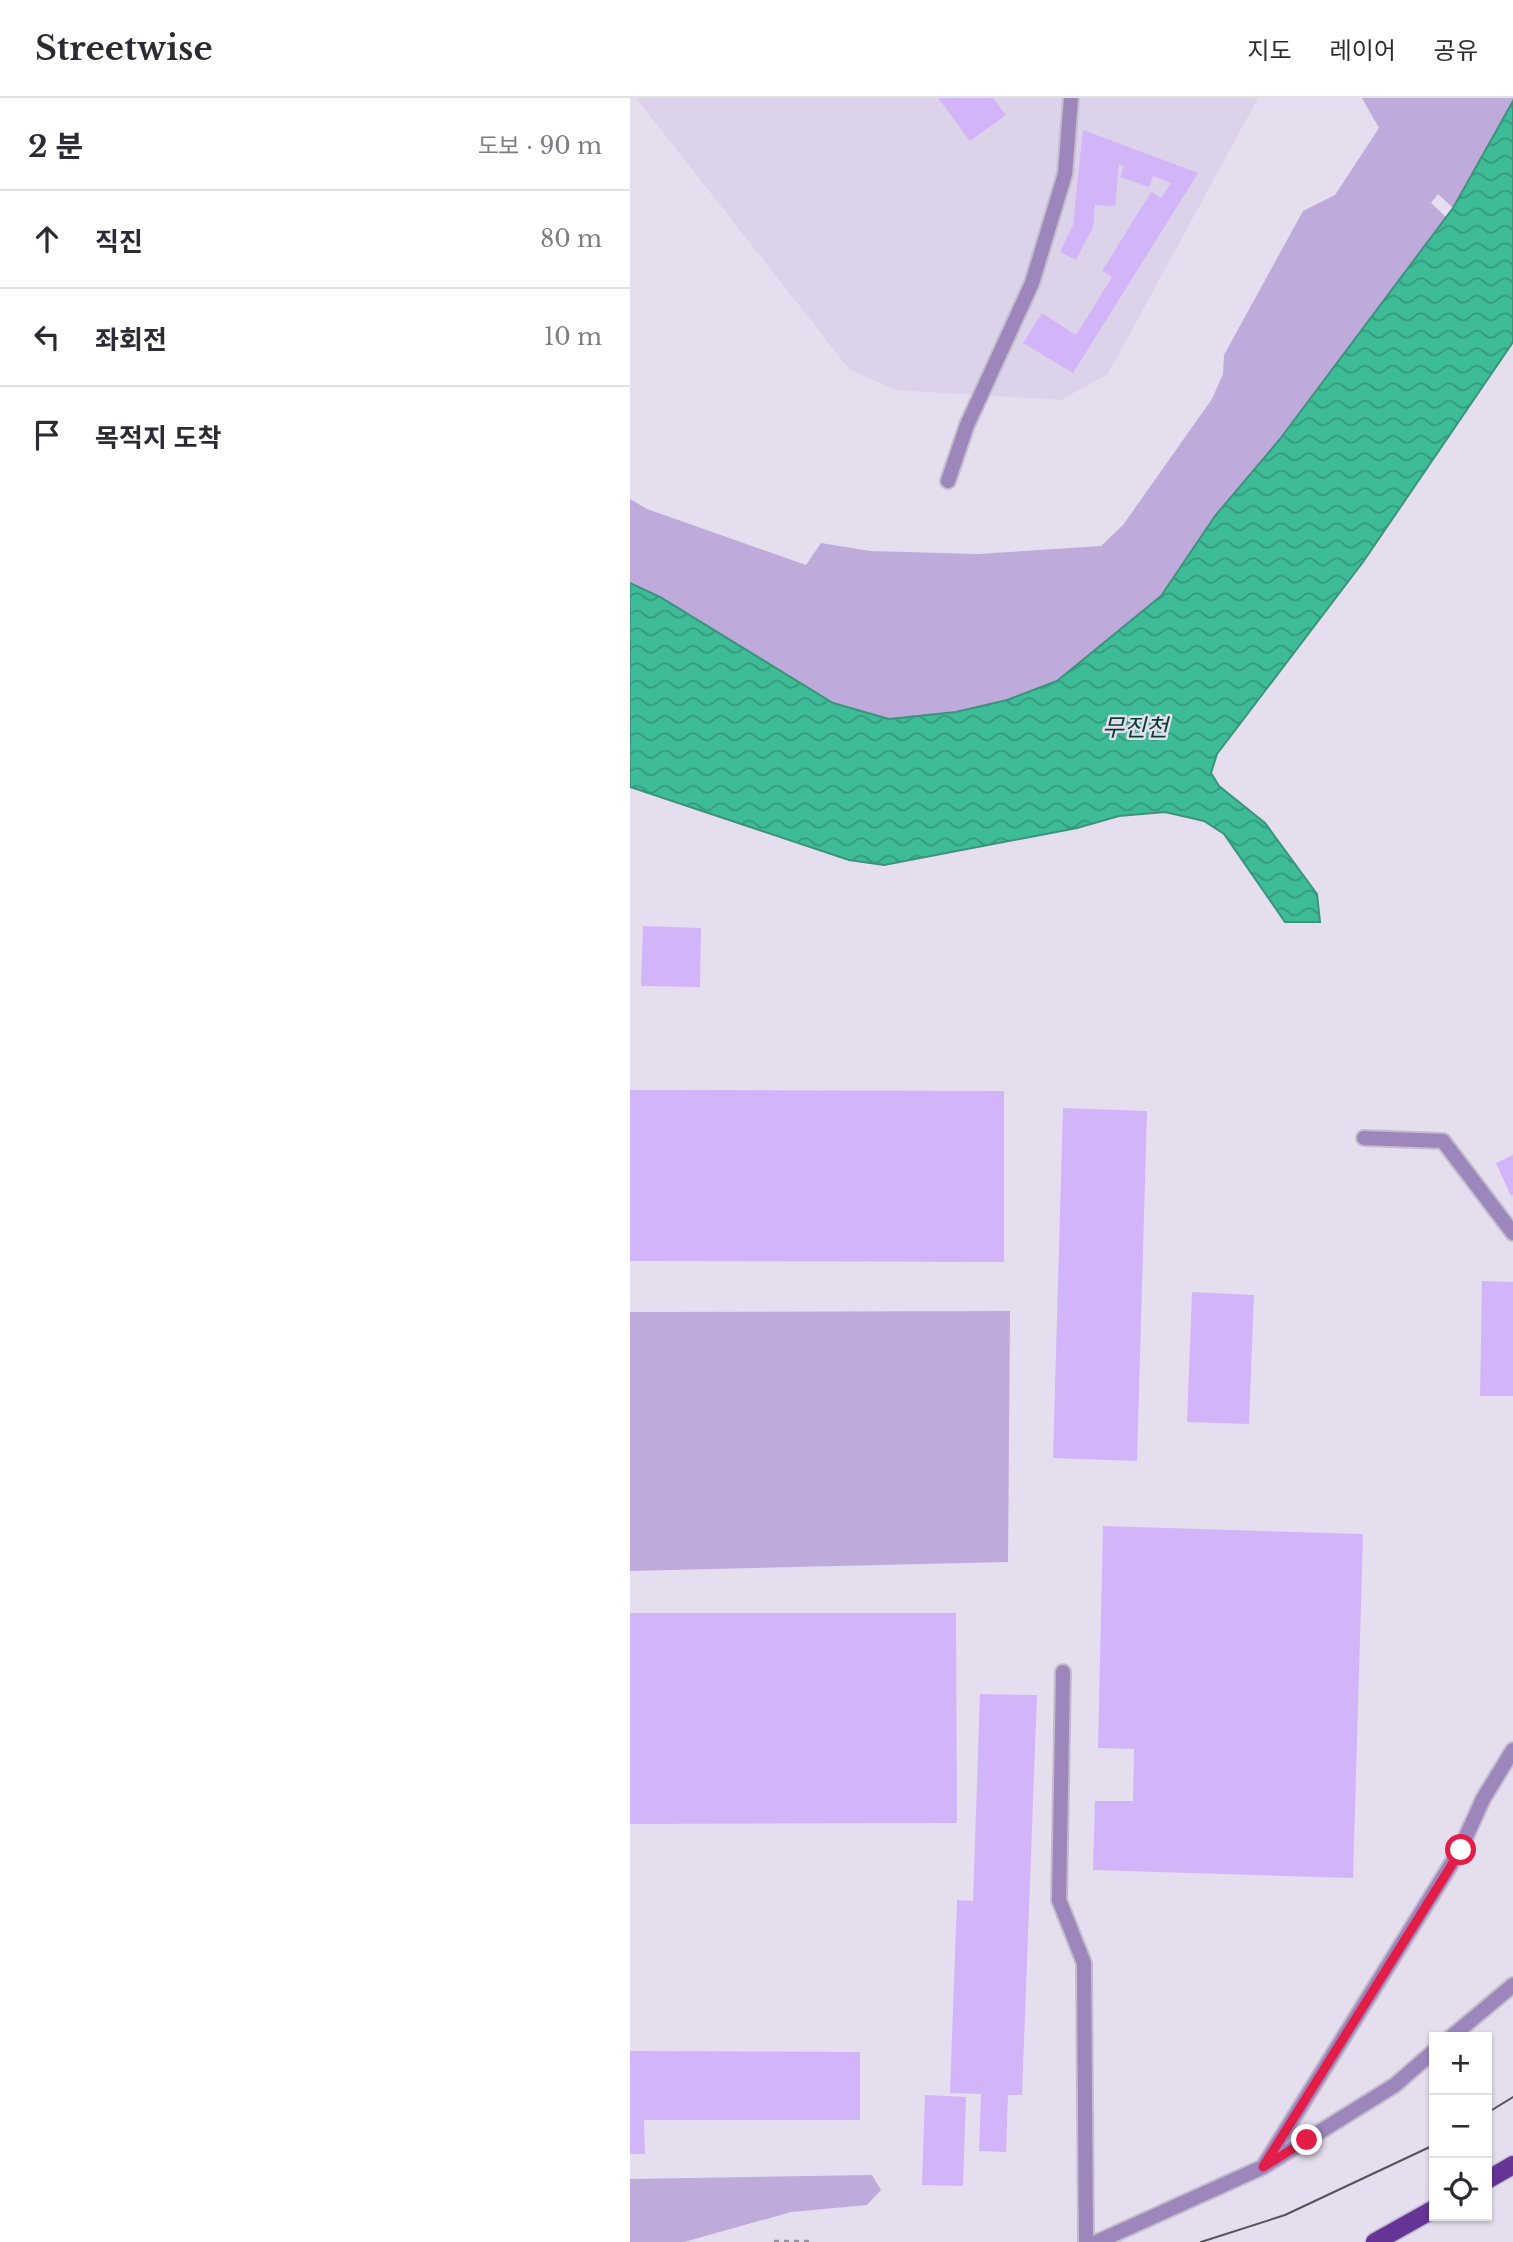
<!DOCTYPE html>
<html lang="ko">
<head>
<meta charset="utf-8">
<style>
  :root { --surface:#fff; --page:#f2f2f3; --text:#2b2b33; --muted:#7c7c81; --line:#e1e1e2 }
  body { margin:0; font-family:"Libre Baskerville","Noto Sans KR",serif; background:var(--page); color:var(--text) }
  .controls { position:absolute; right:21px; bottom:21px; display:grid; overflow:hidden; border-radius:0px; box-shadow:0 2px 5px #0004 }
  .controls button { width:63px; height:63px; display:grid; place-items:center; padding:0; border:0; border-bottom:2px solid var(--line); background:var(--surface); color:var(--text); font:35px sans-serif }
  .stop { position:absolute; width:21px; height:21px; margin:-16px; border:5px solid #e11d48; border-radius:50%; background:#fff }
  .stop.end { background:#e11d48; border-color:#fff; box-shadow:0 2px 7px #0008 }
  .list { margin:0; padding:0; list-style:none }
  h2 { display:flex; justify-content:space-between; align-items:center; height:91px; margin:0; padding:0 28px; font-size:30px }
  h2 small { font-size:23px; font-weight:400; color:var(--muted) }
  .list li { display:grid; grid-template-columns:46px 1fr auto; gap:21px; align-items:center; box-sizing:border-box; height:98px; padding:0 28px; border-top:2px solid var(--line) }
  .list b { display:block; font-size:26px; white-space:nowrap }
  .list em { font-size:23px; font-style:normal; color:var(--muted) }
  .icon { flex:none; width:38px; height:38px; fill:none; stroke:currentColor; stroke-width:2; stroke-linecap:round; stroke-linejoin:round }
  .map { position:relative; flex:none; width:883px; height:2144px; overflow:hidden }
  header { display:flex; align-items:center; gap:42px; box-sizing:border-box; height:98px; padding:0 35px; background:var(--surface); border-bottom:2px solid var(--line) }
  header strong { font-size:33px }
  nav { display:flex; gap:38px; margin-inline-start:auto; font-size:24px }
  main { display:flex }
  aside { flex:1; background:var(--surface) }
  .map>svg:first-child { display:block }
  .built { fill:#dcd2ea }
  .green { fill:#bfaadc }
  .water { fill:url(#water-waves); stroke:#3b937b; stroke-width:2 }
  .building { fill:#d2b5f9 }
  .lines { fill:none; stroke-linecap:round; stroke-linejoin:round }
  .lane-casing { stroke:#c2bccb; stroke-width:18 }
  .street-casing { stroke:#c2bccb; stroke-width:18 }
  .primary-casing { stroke:#c2bccb; stroke-width:21 }
  .path { stroke:#98939f; stroke-width:4.5; stroke-dasharray:5 5; stroke-linecap:butt }
  .lane { stroke:#9d86bc; stroke-width:14 }
  .street { stroke:#9d86bc; stroke-width:14 }
  .primary { stroke:#663497; stroke-width:18 }
  .tram { stroke:#55525a; stroke-width:2 }
  .route { stroke:#e11d48; stroke-width:9 }
  .labels { text-anchor:middle; dominant-baseline:central; stroke-width:5; stroke-linejoin:round; paint-order:stroke }
  .water-label { font-size:24px; font-style:italic; fill:#063e2f; stroke:#e5deef }
</style>
</head>
<body>
<header>
<strong>Streetwise</strong>
<nav><a>지도</a><a>레이어</a><a>공유</a></nav>
</header>
<main>
<aside>
<h2>2 분<small>도보 · 90 m</small></h2>
<ul class="list">
<li><svg class="icon" aria-label="ahead" viewBox="0 0 24 24"><path d="M12 20V5M6 11l6-6 6 6"/></svg><div><b>직진</b></div><em>80 m</em></li>
<li><svg class="icon" aria-label="left" viewBox="0 0 24 24"><path d="M17 20v-9H6M10 6l-5 5 5 5"/></svg><div><b>좌회전</b></div><em>10 m</em></li>
<li><svg class="icon" aria-label="arrive" viewBox="0 0 24 24"><path d="M6 21V4h12l-3 4 3 4H6"/></svg><div><b>목적지 도착</b></div></li>
</ul>
</aside>
<div class="map">
<svg width="883" height="2144" viewBox="0 0 883 2144">
  <defs>
    <pattern id="water-waves" width="16" height="10" patternUnits="userSpaceOnUse" patternTransform="scale(1.75)"><rect width="16" height="10" fill="#3ebc97"/><path d="M0 5q4-4 8 0t8 0" fill="none" stroke="#35997c"/></pattern>
  </defs>
  <rect width="100%" height="100%" fill="#e5deef"/>
  <!-- built -->
  <path class="built" d="M6 0H628L478 276 431 302 266 292 219 271Z"/>
  <!-- green -->
  <path class="green" d="M732 0H883V3L823 110 808 96 801 105 816 119 650 341 585 418 531 498 427 583 377 602 326 614 259 621 203 605 30 499 0 485V401L17 411 176 467 191 445 240 453 348 456 471 448 493 427 582 301 593 276 594 257 673 113 705 97 749 30Z
    M380 1213 378 1464 0 1473V1214Z
    M242 2077 251 2092 237 2107 161 2114 54 2144H0V2081Z"/>
  <!-- water -->
  <path class="water" d="M883 3V244L733 464 587 656 581 675 589 688 635 725 687 796 690 824H655L594 736 574 723 535 714 489 718 447 730 254 767 219 762 0 689V485L30 499 203 605 259 621 326 614 377 602 427 583 531 498 585 418 650 341 823 110Z"/>
  <!-- building -->
  <path class="building" d="M308 0H363L376 17 340 43Z
    M453 32 568 75 443 275 393 245 412 215 446 237 482 179 472 173 521 94 531 100 541 85 523 78 519 89 490 79 494 68 489 66 485 108 465 107 463 129 446 162 430 154 443 127Z
    M13 828 71 830 70 889 11 888Z
    M0 992 374 993V1164L0 1163Z
    M433 1010 517 1013 507 1363 423 1360Z
    M883 1057V1097L881 1098 866 1065Z
    M852 1183 883 1184V1298H850Z
    M562 1194 624 1197 619 1326 557 1324Z
    M473 1428 733 1436 723 1780 463 1772 465 1703H503L504 1651 468 1650Z
    M0 1515H326L327 1725 0 1726Z
    M350 1596 407 1597 392 1997H378L376 2054 349 2053 351 1996 320 1995 327 1802 343 1803Z
    M0 1953 230 1954V2022H14L15 2056H0Z
    M295 1997 336 1999 333 2088 292 2087Z"/>
  <g class="lines">
    <!-- lane casing -->
    <g class="lane-casing">
      <path id="lane" d="M318 383 337 327 402 185 435 76 441 0"/>
    </g>
    <!-- street casing -->
    <g class="street-casing">
      <path id="street" d="M734 1040 813 1043 883 1135
        M433 1574 429 1802 454 1865 456 2144
        M821 1939 883 1887
        M633 2069 830 1752 853 1701 883 1652
        M467 2144 633 2069 765 1987 804 1953"/>
    </g>
    <!-- primary casing -->
    <g class="primary-casing">
      <path id="primary" d="M857 2082 883 2067
        M745 2144 804 2111"/>
    </g>
    <!-- path -->
    <path class="path" d="M144 2144H182"/>
    <!-- lane -->
    <use href="#lane" class="lane"/>
    <!-- street -->
    <use href="#street" class="street"/>
    <!-- primary -->
    <use href="#primary" class="primary"/>
    <!-- tram -->
    <path class="tram" d="M857 2015 883 1999
      M571 2144 655 2117 804 2047"/>
  </g>
  <g class="lines">
    <!-- route -->
    <path class="route" d="M677 2042 633 2069 831 1752"/>
  </g>
  <g class="labels">
    <!-- water labels -->
    <g class="water-label">
      <text x="505" y="629">무진천</text>
    </g>
  </g>
</svg>
<div class="controls">
<button>+</button>
<button>−</button>
<button><svg class="icon" aria-label="locate" viewBox="0 0 24 24"><circle cx="12" cy="12" r="6"/><path d="M12 2v4M12 18v4M2 12h4M18 12h4"/></svg></button>
</div>
<div class="stop" style="left:831px;top:1752px"></div>
<div class="stop end" style="left:677px;top:2042px"></div>
</div>
</main>
</body>
</html>
